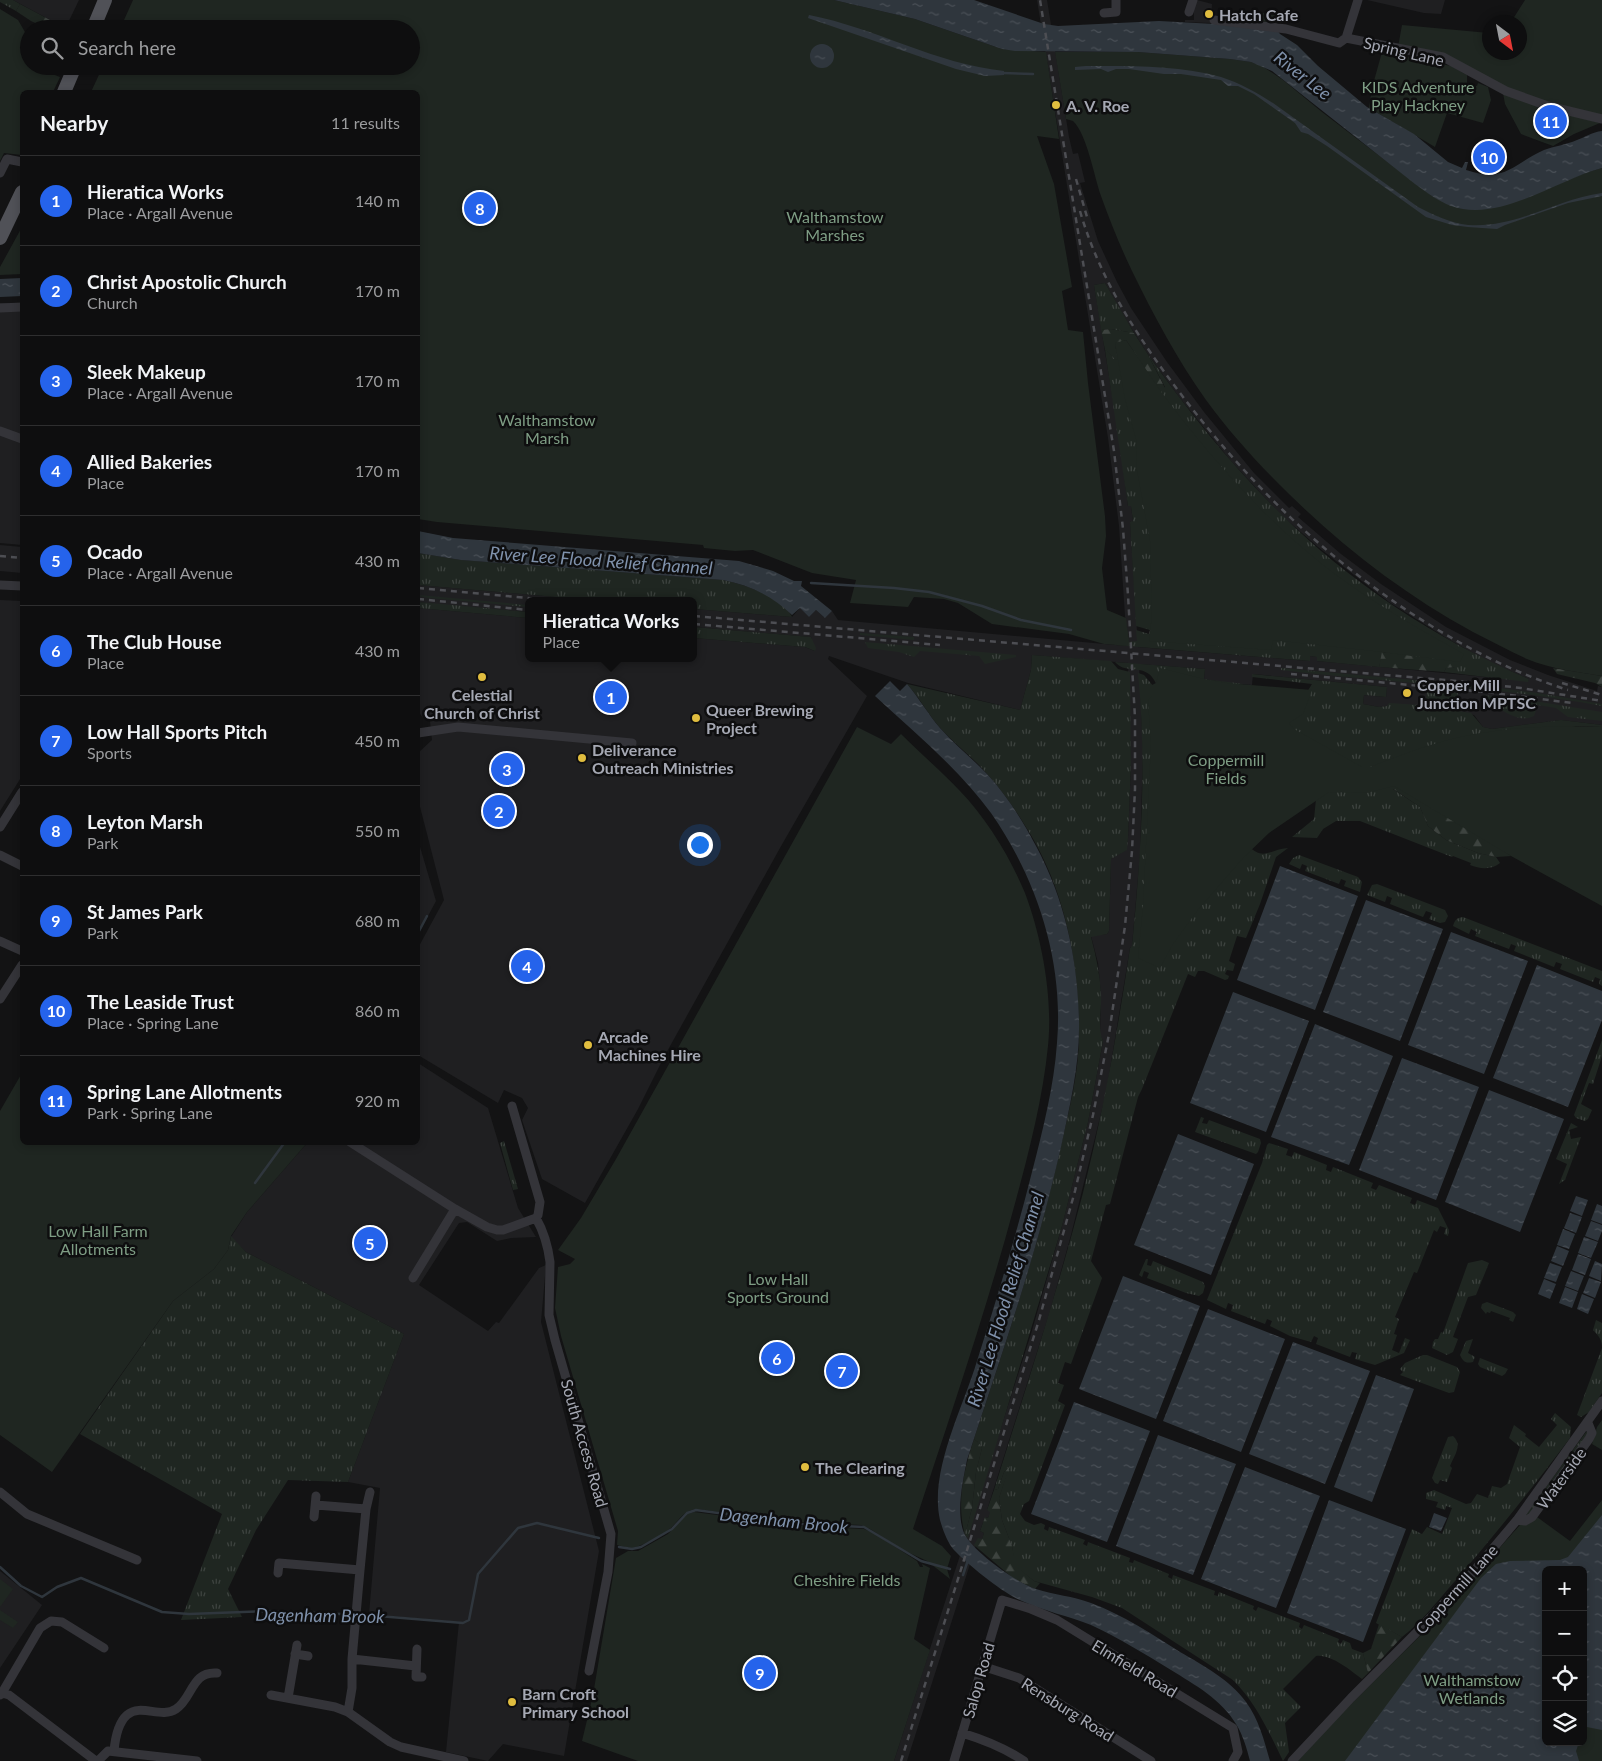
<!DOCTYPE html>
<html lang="en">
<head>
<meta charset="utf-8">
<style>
  :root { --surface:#0e0e0f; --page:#171718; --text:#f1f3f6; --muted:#9b9c9e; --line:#2e2e2f; --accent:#2563eb }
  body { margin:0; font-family:Lato,sans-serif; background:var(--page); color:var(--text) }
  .controls { position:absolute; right:15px; bottom:15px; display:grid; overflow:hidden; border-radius:8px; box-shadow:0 2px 8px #0003 }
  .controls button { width:45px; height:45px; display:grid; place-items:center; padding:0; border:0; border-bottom:1px solid var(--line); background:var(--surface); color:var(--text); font:25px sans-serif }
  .compass { position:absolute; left:1482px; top:15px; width:45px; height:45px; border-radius:50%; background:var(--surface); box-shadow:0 2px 8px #0003; rotate:148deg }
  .you { position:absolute; left:699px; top:844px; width:18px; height:18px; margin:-12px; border:4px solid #fff; border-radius:50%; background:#1a73e8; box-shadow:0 0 0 8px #1a73e833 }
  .badge { display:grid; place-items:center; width:32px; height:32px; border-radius:50%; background:var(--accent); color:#fff; font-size:16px; font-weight:700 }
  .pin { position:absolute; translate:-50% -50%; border:2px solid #fff; box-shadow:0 1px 5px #0006 }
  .popup { position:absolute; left:525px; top:597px; width:172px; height:65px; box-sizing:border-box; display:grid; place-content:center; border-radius:8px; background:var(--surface); filter:drop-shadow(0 1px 4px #0005); font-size:16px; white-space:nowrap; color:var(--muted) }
  .popup b { font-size:19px; color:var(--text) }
  .popup::after { content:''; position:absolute; left:50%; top:100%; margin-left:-10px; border:10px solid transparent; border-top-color:var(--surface) }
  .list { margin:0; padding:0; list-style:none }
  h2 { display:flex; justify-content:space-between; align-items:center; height:65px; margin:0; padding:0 20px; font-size:21px }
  h2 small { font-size:16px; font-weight:400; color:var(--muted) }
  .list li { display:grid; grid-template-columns:32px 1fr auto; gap:15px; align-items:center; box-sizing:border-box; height:90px; padding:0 20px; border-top:1px solid var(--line) }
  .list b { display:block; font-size:19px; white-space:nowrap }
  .list p { margin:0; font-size:16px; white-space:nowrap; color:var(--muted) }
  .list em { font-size:16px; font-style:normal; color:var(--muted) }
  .icon { flex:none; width:28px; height:28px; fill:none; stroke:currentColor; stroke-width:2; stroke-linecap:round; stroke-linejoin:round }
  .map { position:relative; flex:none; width:1602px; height:1761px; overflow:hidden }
  .search { position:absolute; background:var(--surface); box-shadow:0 2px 8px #0003; left:20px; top:20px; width:400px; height:55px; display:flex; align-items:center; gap:12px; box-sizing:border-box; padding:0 18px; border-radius:28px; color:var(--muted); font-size:19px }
  .panel { position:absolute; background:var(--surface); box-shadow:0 2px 8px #0003; left:20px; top:90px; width:400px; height:1055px; border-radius:8px }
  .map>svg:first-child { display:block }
  .built { fill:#1f1f21; fill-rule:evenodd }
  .grass { fill:url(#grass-tufts) }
  .forest { fill:url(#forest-firs) }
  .green { fill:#1f2621; fill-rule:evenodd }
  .water { fill:url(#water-ripples) }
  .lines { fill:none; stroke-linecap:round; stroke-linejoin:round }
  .stream { stroke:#2f363d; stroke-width:2.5 }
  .street { stroke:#343439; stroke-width:9 }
  .primary { stroke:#505157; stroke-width:14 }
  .rail { stroke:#4d4e53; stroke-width:2.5; stroke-dasharray:6 5; stroke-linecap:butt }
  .poi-dot { fill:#e0bd3f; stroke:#0e0e0f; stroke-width:2 }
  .labels { text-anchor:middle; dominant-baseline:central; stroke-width:5; stroke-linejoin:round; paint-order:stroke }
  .poi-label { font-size:16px; font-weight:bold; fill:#a5a8b3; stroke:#0e0e0f; text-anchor:start }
  .street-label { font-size:16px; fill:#a5a8b3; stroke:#0e0e0f }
  .park-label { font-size:16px; fill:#7e9d84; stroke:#0e0e0f }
  .water-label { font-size:18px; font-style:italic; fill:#7f91ab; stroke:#0e0e0f }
</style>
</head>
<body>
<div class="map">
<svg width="1602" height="1761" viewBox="0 0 1602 1761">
  <defs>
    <pattern id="grass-tufts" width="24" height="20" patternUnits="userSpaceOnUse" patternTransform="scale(1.25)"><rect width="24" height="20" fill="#1f2621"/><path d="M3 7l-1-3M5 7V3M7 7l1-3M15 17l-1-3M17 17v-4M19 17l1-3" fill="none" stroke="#3d433f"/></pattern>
    <pattern id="forest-firs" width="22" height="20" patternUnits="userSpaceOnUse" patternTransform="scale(1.25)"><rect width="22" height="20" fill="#1f2621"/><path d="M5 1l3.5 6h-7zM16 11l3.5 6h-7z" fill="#3d433f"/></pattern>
    <pattern id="water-ripples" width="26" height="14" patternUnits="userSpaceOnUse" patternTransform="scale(1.25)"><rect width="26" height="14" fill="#2f363d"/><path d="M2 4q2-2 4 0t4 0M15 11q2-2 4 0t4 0" fill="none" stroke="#4a5057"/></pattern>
  </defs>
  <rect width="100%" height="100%" fill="#131314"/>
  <!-- built -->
  <path class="built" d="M13 0H79L67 25V29Z
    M1037 0H1047L1069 137 1073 154 1078 153 1085 182 1080 183 1098 241 1117 282 1131 308 1167 362 1204 412 1254 473 1289 508 1292 506 1301 514 1298 517 1341 554 1381 584 1446 627 1510 660 1548 675 1597 691 1598 686 1602 687V725L1561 720 1492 729 1483 727 1474 715 1387 706 1379 707 1363 704 1364 695 1386 697 1387 687 1253 674 1252 685 1227 683 1204 679 1205 669 1139 664 1143 752 1140 854 1132 946 1130 948 1106 1093 1071 1235 1050 1311 987 1510 991 1511 988 1518 985 1517 980 1531 984 1533 982 1540 978 1539 907 1761H894L1031 1334 1062 1226 1088 1122 1103 1041 1100 1034 1101 995 1098 963 1091 936 1107 934 1109 931 1111 859 1126 850 1128 838 1131 763 1128 663 1032 655 1031 670 1020 710 908 683 829 656 828 659 867 696 780 848 664 1057 638 1109 585 1203 542 1179 522 1120 528 1108 522 1098 504 1090 498 1103 418 1055V948L444 900 418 799V753L432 740 430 721 423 718 418 711V608L528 618V658H694V638L805 647 815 651 811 637 694 627V609L792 617 800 608 809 617 816 610 825 618 832 611 838 620 1127 646 1119 526 1108 438ZM1105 283 1123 315 1147 353 1179 397 1231 461 1281 515 1318 547 1389 602 1448 639 1489 662 1529 679 1528 681 1317 661V657L1310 656 1309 661 1138 647 1130 522 1133 521 1131 506H1128L1119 437 1094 285Z
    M1197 0 1212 4 1211 23 1185 22V20H1194V7Z
    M1367 0H1445L1441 14 1424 13Z
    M0 303H22V545L0 543Z
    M0 545 22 547V573L0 571Z
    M418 585 601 601H528V612L441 605 418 602Z
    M0 600 22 601V776L0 811Z
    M418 840 436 901 418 935Z
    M418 1063 488 1108 518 1208 536 1237 511 1238 497 1241 467 1222 459 1223 419 1285 488 1331 496 1322 499 1323 539 1268 546 1265 541 1322 599 1551 564 1756 503 1744 488 1761 446 1752 459 1622 369 1614 380 1488 348 1482 404 1334 246 1252 231 1237 247 1212 307 1143 418 1142Z
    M0 1571 42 1605 0 1668Z"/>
  <!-- grass -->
  <path class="grass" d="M0 0H13L20 4 16 11 0 2Z
    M1105 283 1134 333 1111 329 1101 330 1094 285Z
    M1115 343 1141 360 1161 391 1165 387 1147 353C1187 410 1231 465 1281 514 1349 582 1440 642 1529 679L1528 682 1444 672 1446 668 1455 667 1383 652 1379 667 1317 661V657L1310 656V661L1115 645 1127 627 1129 642 1137 641 1136 630 1149 634 1150 630 1136 626 1130 522 1133 521 1131 506H1128L1105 350C1110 352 1112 357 1117 360Z
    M418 553 461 560 723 580C743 584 783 597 792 617L694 609V601H601L418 585Z
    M418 595 528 605V607L429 598 418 596Z
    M418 602 528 612V618L418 608Z
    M694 627 811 637 816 648 815 651 805 647 694 638Z
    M860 633 914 637V640L860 635Z
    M865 642 1016 655V657L985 664 979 656 920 651 914 657 899 652 868 648Z
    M1032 655 1111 661 1118 669 1130 672 1131 763 1128 838 1127 850 1111 859 1109 931 1107 934 1091 937C1096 956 1100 975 1101 994 1102 1010 1097 1027 1103 1041L1088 1122 1062 1226 968 1538 965 1535 972 1508 976 1472 982 1448 980 1444 974 1439C1006 1342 1039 1245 1061 1146 1069 1110 1079 1073 1079 1036 1079 969 1068 903 1036 844 1023 821 1007 796 989 776 975 759 957 746 942 730 929 716 920 698 907 684L1020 710 1031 670Z
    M1115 662 1205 669 1204 679 1244 684 1158 688C1156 683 1153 677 1149 674 1139 666 1124 673 1115 662Z
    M1281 668 1491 687 1538 693 1602 704V706C1496 686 1388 683 1281 670Z
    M1138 673 1144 675 1154 687 1248 845C1263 862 1270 849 1288 848L1276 857 1260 904 1246 938 1237 936 1229 961 1235 964 1233 971 1227 970 1225 974 1229 976 1228 979 1225 980 1204 971H1198L1195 977 1188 974 1142 1089 1138 1097 1110 1204 1106 1205 1091 1261 1102 1278 1071 1364 1065 1362 1058 1383 1064 1385 1058 1401 1065 1405 1029 1501 1024 1504 1020 1514 1025 1521 1034 1525 1041 1523 1045 1525 1044 1529 1048 1531 1049 1527 1085 1540 1083 1544 1087 1546 1088 1542 1130 1558 1129 1562 1133 1563 1134 1560 1169 1574 1168 1577 1172 1579 1173 1575 1215 1591 1214 1595 1218 1596 1219 1592 1254 1606 1253 1609 1256 1611 1258 1607 1300 1623 1299 1627 1302 1629 1304 1625 1339 1639 1338 1642 1341 1644 1343 1640 1350 1643 1352 1649 1363 1653 1368 1673 1362 1679C1350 1670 1331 1654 1316 1656L1283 1689 1301 1707 1285 1723 1289 1752 1283 1761C1269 1732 1256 1703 1233 1680L1122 1608 1092 1597 1034 1581 1015 1566 1012 1546 1002 1520 999 1498 1009 1467 1004 1472 998 1489 994 1490C1025 1391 1057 1293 1083 1193 1103 1112 1118 1030 1130 948L1132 946C1141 856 1147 764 1138 673Z
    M1252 674 1387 687 1386 697 1364 695 1363 704 1379 707 1387 706 1389 703 1420 705 1471 713 1483 727 1492 729 1561 720 1602 725V727L1576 726 1374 774 1285 728 1312 684 1252 677Z
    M1427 690 1458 693 1456 702 1468 705 1467 707 1426 701Z
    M1483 695 1528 700 1602 712V721L1568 717 1556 708 1538 705 1534 716C1517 725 1498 706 1483 698Z
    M1320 760 1408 784 1393 789 1420 807 1428 826 1446 840 1478 853 1496 857 1500 863C1492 870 1480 869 1470 865L1471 863 1453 856 1452 857 1360 821H1336L1323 829 1317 838 1292 837 1314 819Z
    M1299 855 1358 877 1362 882 1360 892 1344 886 1346 881 1341 879 1339 884 1305 871 1307 866 1302 864 1300 869 1289 864 1293 858Z
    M1377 884 1445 910 1448 916 1445 922 1440 923 1429 919 1432 913 1426 911 1423 917 1390 904 1392 898 1387 896 1385 902 1367 895 1372 885Z
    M1463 917 1602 971V986L1599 984 1600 979 1595 977 1593 982 1560 969 1562 964 1556 962 1554 967 1514 951 1516 946 1511 944 1509 949 1475 936 1477 932 1471 929 1469 934 1453 926C1455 920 1456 918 1463 917Z
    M1602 1040V1056L1593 1084 1589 1083 1581 1104 1592 1110 1588 1119 1585 1121 1576 1118 1574 1115Z
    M1201 1117 1204 1118 1202 1123 1207 1124 1209 1120 1260 1139 1261 1143 1258 1152 1256 1154 1195 1132Z
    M1571 1123 1578 1127 1569 1130 1571 1139 1581 1137 1565 1180 1559 1184 1567 1164 1556 1159Z
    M504 1141 518 1189 513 1190 500 1143Z
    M1269 1143 1288 1149 1286 1155 1292 1157 1294 1152 1327 1165 1326 1170 1331 1172 1333 1167 1373 1183 1371 1188 1376 1190 1379 1185 1412 1198 1410 1203 1415 1205 1417 1200 1438 1208 1449 1230 1448 1236 1444 1234 1446 1228 1440 1226 1437 1232 1434 1230 1417 1273 1414 1272 1395 1317 1399 1319 1394 1334 1397 1335 1392 1350 1399 1353 1405 1338 1410 1340 1404 1353 1375 1365 1355 1359 1357 1353 1352 1352 1350 1357 1316 1344 1318 1338 1314 1336 1311 1342 1290 1336 1270 1326 1272 1321 1267 1319 1265 1324 1231 1311 1233 1305 1228 1303 1226 1309 1207 1300 1262 1163 1267 1145Z
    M231 1236 246 1252 404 1334 348 1482 288 1480 256 1530 228 1589 242 1617 181 1620 222 1514 80 1434 173 1301 214 1269 228 1250Z
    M1146 1259H1148L1147 1265 1151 1266 1153 1261 1203 1282 1205 1286 1203 1293 1199 1296 1186 1293 1147 1278 1149 1273 1144 1271 1142 1277 1139 1275Z
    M1482 1260 1489 1263 1476 1295 1468 1297 1453 1337 1458 1339 1453 1352 1447 1355 1432 1348 1433 1342 1435 1339H1438L1441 1332 1443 1333 1468 1263Z
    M1487 1302 1513 1312 1516 1315 1513 1322 1509 1320 1510 1318 1491 1311 1490 1313 1487 1312 1486 1314 1481 1308 1482 1304Z
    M1596 1320 1602 1323V1393L1589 1412 1581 1417 1577 1415 1602 1348C1602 1340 1599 1336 1593 1330Z
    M1473 1339 1468 1353 1475 1357 1473 1362C1465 1364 1463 1361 1460 1355L1466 1341Z
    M1423 1355H1427L1457 1367 1460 1372 1454 1392 1449 1393 1400 1375 1403 1372 1400 1369 1405 1363Z
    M1480 1358 1508 1369 1505 1374 1502 1376 1480 1367 1478 1364Z
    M1555 1413 1571 1427 1570 1438C1533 1487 1495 1535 1455 1581 1438 1600 1422 1622 1402 1637L1376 1623 1412 1529 1422 1534 1427 1527 1442 1534 1452 1508 1446 1506 1445 1510 1436 1507 1438 1502 1426 1499V1493L1434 1490 1466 1504 1471 1503 1477 1494 1488 1498 1492 1486 1501 1488 1507 1484 1520 1447 1509 1438 1514 1425 1526 1434 1525 1436 1539 1447 1557 1425 1551 1419Z
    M1586 1432H1589L1529 1518 1525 1516Z
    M1453 1436C1463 1445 1454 1456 1450 1466L1452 1468 1447 1482 1440 1480 1438 1484 1435 1483 1432 1478 1448 1437Z"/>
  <!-- forest -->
  <path class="forest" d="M20 4 67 29H49L31 21 16 11Z
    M1111 329 1134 333 1147 353 1165 388 1161 392 1126 340 1115 344 1118 361C1112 357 1110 353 1105 350L1101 330Z
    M1382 652 1460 662 1455 667 1446 668 1444 672 1379 667Z
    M1553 668 1602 676V687L1595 683 1557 674Z
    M1408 784 1511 856 1496 857 1478 853 1446 840 1428 826 1420 807 1392 788Z
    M974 1439 980 1444 982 1448 976 1472 972 1508 965 1535C956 1502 964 1470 974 1439Z
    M1010 1466 999 1498 1002 1520 1012 1546 1016 1566 1034 1581 1040 1583 1035 1589 1014 1579 974 1545 978 1538 982 1539 984 1533 980 1531 985 1517 988 1518 990 1512 987 1510 994 1490 998 1489 1004 1472Z
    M1379 1624 1402 1637 1368 1673 1363 1653 1371 1649Z"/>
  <!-- green -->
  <path class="green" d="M133 0H834L915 19 1002 49 1046 52 1059 139 1037 136 1054 184 1072 287 1062 291 1068 330 1083 332 1088 383 1105 516 1106 536 1102 568 1107 610 1126 618 1129 646 1104 644 1069 634 992 624 958 603 944 599 914 597 908 607 850 603 856 580 812 573 753 550 735 551 704 548 703 545 437 522 418 519V92H91L103 66H411V29H120Z
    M1525 0H1602V116L1557 105 1506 88 1447 56 1398 47 1402 25 1489 33 1490 52H1520V22H1511Z
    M0 9 18 20 29 39V66H50L52 74 60 77 53 92H22V155L4 153 0 161Z
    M1252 11 1278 16 1277 23 1251 20Z
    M1055 52H1138L1230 59 1251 62 1262 66 1283 80 1322 112 1432 196C1494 230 1543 183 1602 168V676C1577 672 1551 669 1527 659 1509 651 1491 641 1473 632 1405 595 1344 548 1289 494 1259 465 1231 434 1206 400 1177 359 1154 316 1132 271 1120 246 1110 221 1101 196 1094 176 1087 134 1073 121L1066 119Z
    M1382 52 1451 66 1467 75V84L1477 86 1478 83 1488 87 1491 100 1483 123 1447 113 1435 147 1369 108 1372 88Z
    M1503 93 1548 109 1600 123 1574 134 1553 146 1521 134 1505 104Z
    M22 227V274L0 275V267Z
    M1126 340C1138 357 1150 376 1162 393 1215 464 1280 537 1353 587 1389 612 1426 633 1464 654L1460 662 1382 652 1273 640 1271 650 1149 641 1152 615 1150 541 1136 465 1137 443 1125 399 1115 343Z
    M1160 668 1204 679 1227 683 1312 690 1303 714 1289 723 1294 729 1362 767H1370C1401 755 1432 743 1465 736 1509 727 1557 725 1602 727V906L1511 856 1394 786 1366 793 1329 792 1269 833 1243 858 1197 911 1173 944 1160 968 1138 958 1143 906 1151 744 1148 700 1152 696V685L1156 683Z
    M857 727 891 744 901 734C920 753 941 771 960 791 987 819 1010 857 1025 893 1042 938 1053 998 1048 1046 1043 1098 1028 1156 1014 1207 985 1315 948 1422 913 1529L942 1546 951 1556 947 1569 950 1579 927 1561 903 1550 870 1529 861 1525 792 1522 697 1509C684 1510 680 1519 672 1527 666 1533 642 1546 633 1548 629 1548 622 1546 617 1545L618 1531 561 1336 555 1308 558 1267 570 1264 575 1259 558 1250 581 1218 616 1159Z
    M22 1073V1142L307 1143 247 1212 231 1236 228 1250 214 1269 173 1301 52 1472 0 1435V1111Z
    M1602 1420V1450L1592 1444 1597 1427Z
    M1602 1500V1761H1298L1339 1716 1426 1630 1520 1525H1527L1537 1517 1570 1541ZM1546 1570H1583V1742H1546Z
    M694 1512 802 1526 864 1529 874 1533 917 1561 920 1567H923L922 1564 930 1568 914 1639 930 1650 894 1761H638L582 1741 593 1695 616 1558 628 1551H638L668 1534 687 1514Z
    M0 1579 13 1589 0 1607Z
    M0 1610 18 1622 13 1628 0 1620Z"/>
  <!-- water -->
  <path class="water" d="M834 0H974L1044 24 1058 26 1159 21 1233 25 1277 30 1280 34 1297 45 1318 66 1367 107 1414 134 1448 162 1462 168 1465 162H1468L1466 170C1506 183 1511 165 1544 150 1554 146 1566 145 1577 140 1586 137 1592 132 1602 131V168C1556 180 1500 223 1451 206 1438 201 1426 192 1415 184L1272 71 1251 62 1230 59 1138 52 1015 51 1002 49 915 19Z
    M809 15C876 28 936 64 1004 71V75L985 76 956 69 808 18Z
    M810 56a12 12 0 1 1 24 0a12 12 0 1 1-24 0Z
    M1086 66C1130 66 1178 65 1221 77 1240 83 1257 93 1273 103L1418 207C1434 215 1450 223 1468 225 1515 229 1557 199 1602 193V196L1568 203 1505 225 1497 229 1468 227 1452 225 1426 217 1327 146 1308 134 1301 132 1295 123 1254 94 1238 86H1228L1221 80 1181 74H1164L1129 69H1116L1108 72 1101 69 1075 70V67Z
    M22 278V296L0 297V279Z
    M418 531 453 538 739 561 773 571 794 581H802L801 586 832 611 825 618 816 610 809 617 800 608 792 615C773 596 749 585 723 580L461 560 418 553Z
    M890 681 900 691 907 684C919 698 928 714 940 728 955 745 973 759 988 775 1007 796 1023 821 1036 846 1065 900 1078 960 1079 1021 1080 1064 1070 1105 1061 1147 1037 1254 1001 1356 967 1460 963 1480 955 1515 965 1535 974 1552 1017 1583 1036 1589 1054 1595 1073 1596 1091 1603 1123 1615 1152 1634 1180 1652 1204 1666 1229 1679 1246 1702 1259 1720 1264 1740 1270 1761H1250C1247 1749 1243 1735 1236 1724 1221 1699 1195 1685 1171 1670 1145 1654 1119 1638 1091 1625 1068 1616 1044 1611 1022 1601 1004 1594 967 1564 954 1550 947 1542 943 1530 940 1520 929 1471 963 1408 977 1361 997 1298 1016 1236 1032 1172 1043 1129 1054 1086 1057 1043 1064 961 1037 879 991 813 959 769 915 733 875 696Z
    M1280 866 1358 896 1315 1010 1237 980Z
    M1366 900 1443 929 1400 1041 1323 1012Z
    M1451 932 1528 961 1484 1074 1408 1045Z
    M1537 965 1602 991V1020L1568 1107 1493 1078Z
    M1233 992 1309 1021 1266 1132 1190 1103Z
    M1315 1024 1393 1056 1349 1165 1271 1137Z
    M1402 1058 1479 1087 1436 1200 1359 1170Z
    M1489 1090 1564 1119 1520 1232 1445 1202Z
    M1178 1134 1254 1164 1211 1275 1134 1245Z
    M1576 1196 1588 1200 1582 1216 1570 1211Z
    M1597 1204 1602 1206V1224L1591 1220Z
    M1570 1213 1582 1217 1576 1233 1564 1228Z
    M1591 1221 1602 1225V1231L1598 1241 1585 1236Z
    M1563 1229 1575 1234 1569 1249 1557 1245Z
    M1584 1237 1598 1242 1591 1258 1578 1253Z
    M1557 1246 1569 1251 1563 1266 1551 1261Z
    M1578 1254 1591 1259 1585 1275 1572 1270Z
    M1595 1261 1602 1264 1601 1281 1589 1276Z
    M1550 1263 1562 1267 1556 1282 1544 1278Z
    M1571 1271 1584 1276 1578 1291 1565 1286Z
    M1123 1276 1200 1306 1156 1419 1079 1389Z
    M1589 1278 1601 1282 1595 1298 1583 1293Z
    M1544 1279 1556 1284 1550 1299 1538 1294Z
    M1565 1287 1578 1292 1572 1308 1559 1303Z
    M1582 1294 1594 1299 1588 1314 1577 1309Z
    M1208 1309 1285 1339 1241 1452 1163 1421Z
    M1293 1342 1370 1371 1325 1484 1249 1454Z
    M1376 1375 1414 1389 1372 1502 1334 1487Z
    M1074 1402 1150 1431 1107 1542 1031 1514Z
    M1158 1435 1236 1464 1193 1575 1116 1546Z
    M1245 1467 1320 1496 1276 1608 1201 1579Z
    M1329 1500 1406 1529 1363 1642 1287 1613Z
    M1434 1513 1447 1518 1441 1531 1429 1527Z
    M1602 1515V1730L1587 1727 1583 1734V1570H1546V1742H1579L1576 1751 1579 1761H1345L1481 1578 1496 1564 1510 1561 1560 1560 1568 1557Z"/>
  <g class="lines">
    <!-- stream -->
    <path class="stream" d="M1002 73 1033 74
      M811 583 894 588 929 592 982 606 1021 620 1071 630
      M418 933 427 916
      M255 1183 285 1142
      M619 1547 632 1549 641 1547 672 1529 687 1513 696 1510 799 1524 864 1527 921 1561 950 1569
      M0 1567 21 1586 42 1597 57 1587 81 1578 162 1612 189 1614 266 1611 366 1615 463 1623 469 1620 478 1574 518 1528 537 1523 599 1538
      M963 1575 968 1560"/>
    <!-- street -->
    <path class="street" d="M1189 12 1193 0
      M1104 13 1116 12V0
      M1214 20 1286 29 1339 43 1346 38 1358 0
      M1346 38 1443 57 1506 91 1548 106 1602 119
      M0 173 7 159 22 162
      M0 308 22 307
      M0 431 22 439
      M0 585 22 586
      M418 733 458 727 632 743
      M0 827 22 792
      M0 855 22 866
      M0 941 22 951
      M0 999 22 965
      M350 1142 455 1209 487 1227 497 1230H503L536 1218 538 1215 540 1202 512 1106
      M536 1218C544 1232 548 1246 550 1262L549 1315 555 1340 611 1534 608 1572 589 1671
      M413 1278 455 1209
      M0 1492 27 1514 137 1560
      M316 1505 366 1509
      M314 1517 316 1496
      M1517 1520 1525 1521 1532 1517 1589 1439 1592 1433 1588 1423
      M278 1573 279 1563 360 1570
      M417 1649 416 1677H422
      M295 1654 308 1656
      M352 1659 416 1666
      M982 1666 1019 1678 1151 1761
      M2 1693 40 1628 51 1621 62 1622 104 1648
      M0 1695 2 1693 9 1695 96 1761
      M271 1695 335 1707 348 1712 390 1742 401 1747 464 1761
      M288 1698 297 1645
      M348 1712 352 1688V1659L360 1570 366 1509 370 1492
      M962 1733C985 1740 1005 1748 1024 1761
      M114 1751C115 1740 118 1723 127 1715 141 1703 161 1719 176 1709 193 1698 191 1671 217 1673
      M98 1761 108 1751 197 1761
      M954 1761 1002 1600 1031 1609 1057 1620 1233 1728 1238 1752 1233 1761
      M1292 1761 1351 1698 1415 1634 1474 1571 1517 1520 1602 1401"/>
    <!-- primary -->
    <path class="primary" d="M93 29 105 0
      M64 92 75 66
      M0 238 22 192"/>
    <!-- rail -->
    <path class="rail" d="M1076 179 1087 217
      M1080 211C1099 277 1136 335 1177 389 1247 482 1326 560 1425 622 1470 650 1517 674 1568 690
      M0 556 22 558
      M418 588 561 601
      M418 599 528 610
      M694 616 1468 682 1521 688 1602 701
      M694 624 940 645
      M1291 674 1486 692 1572 703
      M1562 683 1602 695
      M901 1761 1039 1320 1075 1191 1093 1115 1109 1034 1125 926 1132 851 1135 789V718L1128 595 1123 529 1114 451 1040 0"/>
  </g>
  <!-- markers -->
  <g class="poi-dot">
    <circle cx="1209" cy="14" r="5"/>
    <circle cx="1056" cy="105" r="5"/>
    <circle cx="482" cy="677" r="5"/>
    <circle cx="1407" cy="693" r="5"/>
    <circle cx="696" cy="718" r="5"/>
    <circle cx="582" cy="758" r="5"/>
    <circle cx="588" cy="1045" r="5"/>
    <circle cx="805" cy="1467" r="5"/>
    <circle cx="512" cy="1702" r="5"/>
  </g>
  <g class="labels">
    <!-- poi labels -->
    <g class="poi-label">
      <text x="1219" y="14">Hatch Cafe</text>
      <text x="1066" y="105">A. V. Roe</text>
      <text x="1417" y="684">Copper Mill<tspan x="1417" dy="18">Junction MPTSC</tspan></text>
      <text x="482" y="694" text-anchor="middle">Celestial<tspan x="482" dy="18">Church of Christ</tspan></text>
      <text x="706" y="709">Queer Brewing<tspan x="706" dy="18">Project</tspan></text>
      <text x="592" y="749">Deliverance<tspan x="592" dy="18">Outreach Ministries</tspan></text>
      <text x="598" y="1036">Arcade<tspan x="598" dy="18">Machines Hire</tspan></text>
      <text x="815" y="1467">The Clearing</text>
      <text x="522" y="1693">Barn Croft<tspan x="522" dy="18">Primary School</tspan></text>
    </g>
    <!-- street labels -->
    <g class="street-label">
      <text transform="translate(1404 51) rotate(13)">Spring Lane</text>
      <text transform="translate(585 1443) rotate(74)">South Access Road</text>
      <text transform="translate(1561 1478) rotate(-54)">Waterside</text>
      <text transform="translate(1456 1589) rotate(-48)">Coppermill Lane</text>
      <text transform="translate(1135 1668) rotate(31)">Elmfield Road</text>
      <text transform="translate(978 1680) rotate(-74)">Salop Road</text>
      <text transform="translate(1068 1709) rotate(32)">Rensburg Road</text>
    </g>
    <!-- park labels -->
    <g class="park-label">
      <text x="1418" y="86">KIDS Adventure<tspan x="1418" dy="18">Play Hackney</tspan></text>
      <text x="835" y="216">Walthamstow<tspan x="835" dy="18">Marshes</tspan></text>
      <text x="547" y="419">Walthamstow<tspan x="547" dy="18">Marsh</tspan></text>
      <text x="1226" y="759">Coppermill<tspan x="1226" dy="18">Fields</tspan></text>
      <text x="98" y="1230">Low Hall Farm<tspan x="98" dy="18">Allotments</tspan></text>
      <text x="778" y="1278">Low Hall<tspan x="778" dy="18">Sports Ground</tspan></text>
      <text x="847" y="1579">Cheshire Fields</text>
      <text x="1472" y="1679">Walthamstow<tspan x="1472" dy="18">Wetlands</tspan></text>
    </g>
    <!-- water labels -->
    <g class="water-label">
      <text transform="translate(1303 75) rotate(38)">River Lee</text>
      <text transform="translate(601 560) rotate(4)">River Lee Flood Relief Channel</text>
      <text transform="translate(1005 1299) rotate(-73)">River Lee Flood Relief Channel</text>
      <text transform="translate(784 1520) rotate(6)">Dagenham Brook</text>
      <text transform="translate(320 1615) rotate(1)">Dagenham Brook</text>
    </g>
  </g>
</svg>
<div class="controls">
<button>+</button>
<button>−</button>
<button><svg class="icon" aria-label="locate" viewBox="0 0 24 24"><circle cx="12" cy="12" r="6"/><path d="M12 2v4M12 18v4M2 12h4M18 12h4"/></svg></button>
<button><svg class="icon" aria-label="layers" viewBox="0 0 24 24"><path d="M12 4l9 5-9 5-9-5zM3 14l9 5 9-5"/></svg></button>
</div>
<svg class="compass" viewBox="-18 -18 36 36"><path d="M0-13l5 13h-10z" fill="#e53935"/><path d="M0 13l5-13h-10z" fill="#9b9c9e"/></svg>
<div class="you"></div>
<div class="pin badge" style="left:611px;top:697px">1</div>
<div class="popup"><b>Hieratica Works</b>Place</div>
<div class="pin badge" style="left:499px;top:811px">2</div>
<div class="pin badge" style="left:507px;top:769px">3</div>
<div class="pin badge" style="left:527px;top:966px">4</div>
<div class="pin badge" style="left:370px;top:1243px">5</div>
<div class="pin badge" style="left:777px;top:1358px">6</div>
<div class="pin badge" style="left:842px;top:1371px">7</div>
<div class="pin badge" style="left:480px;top:208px">8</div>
<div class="pin badge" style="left:760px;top:1673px">9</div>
<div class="pin badge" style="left:1489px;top:157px">10</div>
<div class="pin badge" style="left:1551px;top:121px">11</div>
<div class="search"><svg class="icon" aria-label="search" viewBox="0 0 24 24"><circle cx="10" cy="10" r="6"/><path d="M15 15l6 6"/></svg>Search here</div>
<section class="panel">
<h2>Nearby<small>11 results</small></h2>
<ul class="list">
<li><span class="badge">1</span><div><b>Hieratica Works</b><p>Place · Argall Avenue</p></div><em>140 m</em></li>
<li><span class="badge">2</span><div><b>Christ Apostolic Church</b><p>Church</p></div><em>170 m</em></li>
<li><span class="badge">3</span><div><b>Sleek Makeup</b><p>Place · Argall Avenue</p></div><em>170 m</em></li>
<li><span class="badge">4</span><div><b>Allied Bakeries</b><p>Place</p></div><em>170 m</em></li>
<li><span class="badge">5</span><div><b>Ocado</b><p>Place · Argall Avenue</p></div><em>430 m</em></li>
<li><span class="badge">6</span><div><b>The Club House</b><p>Place</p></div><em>430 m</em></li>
<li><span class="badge">7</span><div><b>Low Hall Sports Pitch</b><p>Sports</p></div><em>450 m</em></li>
<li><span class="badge">8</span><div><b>Leyton Marsh</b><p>Park</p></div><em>550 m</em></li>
<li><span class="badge">9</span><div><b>St James Park</b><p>Park</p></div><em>680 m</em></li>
<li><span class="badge">10</span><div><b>The Leaside Trust</b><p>Place · Spring Lane</p></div><em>860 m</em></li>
<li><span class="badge">11</span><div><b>Spring Lane Allotments</b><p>Park · Spring Lane</p></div><em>920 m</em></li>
</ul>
</section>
</div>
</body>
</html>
